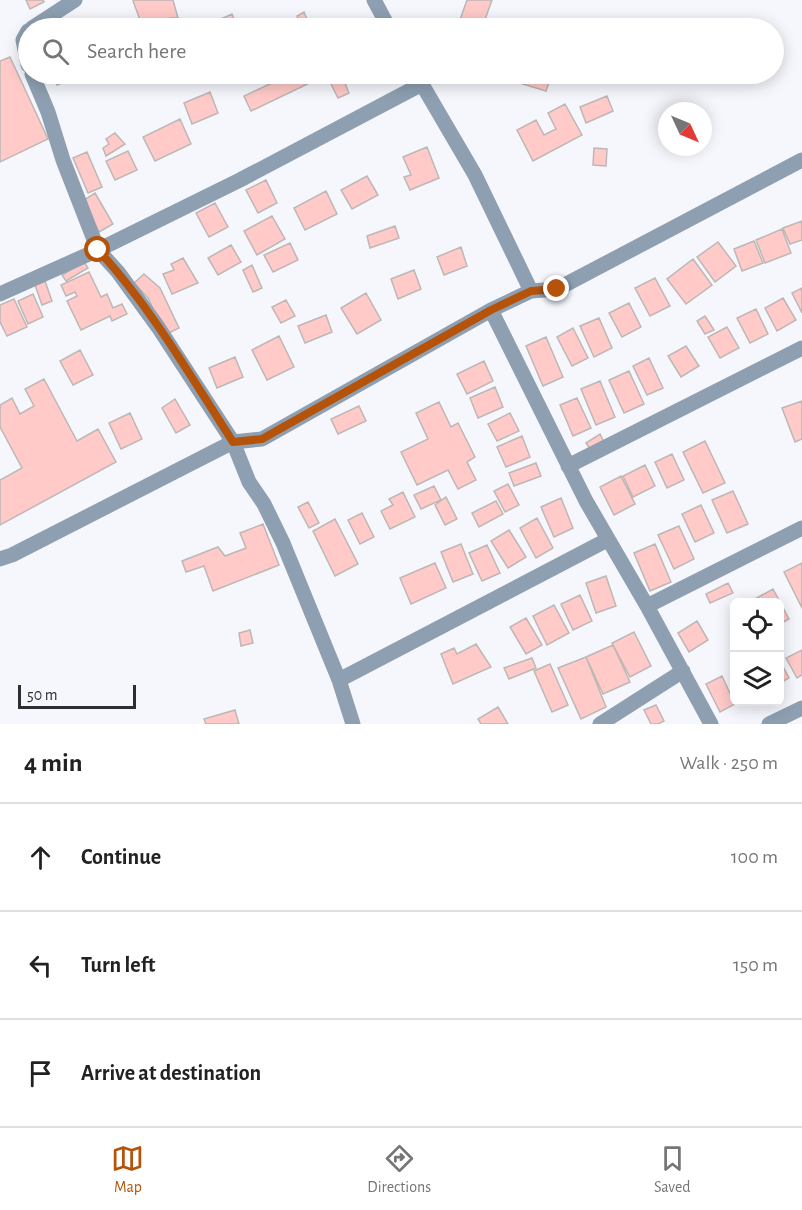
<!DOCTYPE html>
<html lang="en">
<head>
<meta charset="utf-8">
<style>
  :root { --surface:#fff; --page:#f2f2f2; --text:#222; --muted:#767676; --line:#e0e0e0; --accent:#b45309 }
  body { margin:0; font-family:"Alegreya Sans",sans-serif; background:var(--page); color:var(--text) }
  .controls { position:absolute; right:18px; bottom:18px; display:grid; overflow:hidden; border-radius:9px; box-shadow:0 3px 15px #0003 }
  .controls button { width:54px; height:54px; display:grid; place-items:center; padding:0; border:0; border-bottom:2px solid var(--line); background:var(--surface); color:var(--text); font:30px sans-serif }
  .compass { position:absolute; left:658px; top:102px; width:54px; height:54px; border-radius:50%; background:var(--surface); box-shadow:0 3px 15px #0003; rotate:134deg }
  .scale { position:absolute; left:18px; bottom:15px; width:118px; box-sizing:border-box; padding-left:6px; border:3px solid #2e2e30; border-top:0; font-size:16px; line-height:21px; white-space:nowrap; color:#2e2e30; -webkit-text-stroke:4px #f6f7fd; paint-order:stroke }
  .stop { position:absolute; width:18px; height:18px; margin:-14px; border:4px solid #b45309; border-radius:50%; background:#fff }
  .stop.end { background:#b45309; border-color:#fff; box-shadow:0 2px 6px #0008 }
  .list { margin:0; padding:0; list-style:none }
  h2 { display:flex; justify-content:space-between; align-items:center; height:78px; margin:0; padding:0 24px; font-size:26px }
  h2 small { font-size:20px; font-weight:400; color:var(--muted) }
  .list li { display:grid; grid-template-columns:39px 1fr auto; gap:18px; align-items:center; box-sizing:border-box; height:108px; padding:0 24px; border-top:2px solid var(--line) }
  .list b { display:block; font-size:22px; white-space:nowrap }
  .list em { font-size:20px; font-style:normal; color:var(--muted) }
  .icon { flex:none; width:33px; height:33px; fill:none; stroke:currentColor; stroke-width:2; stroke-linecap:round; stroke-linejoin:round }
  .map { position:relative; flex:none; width:802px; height:724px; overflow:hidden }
  .search { position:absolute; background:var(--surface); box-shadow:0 3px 15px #0003; left:18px; right:18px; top:18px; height:66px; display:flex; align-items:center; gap:15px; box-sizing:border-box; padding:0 21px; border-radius:33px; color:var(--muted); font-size:22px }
  .sheet { height:402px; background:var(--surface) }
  nav { display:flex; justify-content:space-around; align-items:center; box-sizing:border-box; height:84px; border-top:2px solid var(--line); background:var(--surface); font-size:16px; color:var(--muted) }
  nav a { display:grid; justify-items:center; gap:3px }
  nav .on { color:var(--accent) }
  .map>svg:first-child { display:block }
  .building { fill:#ffcac7; stroke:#bdb7b6; stroke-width:1.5 }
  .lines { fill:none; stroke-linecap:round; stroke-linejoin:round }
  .street { stroke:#8d9fb1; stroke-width:15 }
  .route { stroke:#b45309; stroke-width:8 }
</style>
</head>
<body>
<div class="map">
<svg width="802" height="724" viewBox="0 0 802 724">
  <rect width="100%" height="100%" fill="#f6f7fd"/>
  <!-- building -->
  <path class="building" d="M26 0H43L44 2 30 9Z
    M134 0H173L178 18H170L172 26 168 28H143L133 1Z
    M467 0H492L482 28H457Z
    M304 12 311 28H302L297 16Z
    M232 14 238 28H201Z
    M126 19 130 28H104Z
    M10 57 48 139 0 162V61Z
    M52 74H82L57 85Z
    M291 74H313L316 80 251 111 244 96Z
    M490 74H552L546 91Z
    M342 76 349 93 338 98 330 82Z
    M210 92 218 113 192 124 184 103Z
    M607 96 613 111 586 123 580 107Z
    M565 104 582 135 533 161 517 130 536 120 544 135 556 129 548 113Z
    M180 119 191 144 155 161 143 137Z
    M115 133 125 144 106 156 103 148 109 144 106 139Z
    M427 147 439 178 410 190 404 177 411 175 403 157Z
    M594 148 607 149 606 166 593 165Z
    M128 151 137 170 115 180 106 161Z
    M87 152 102 187 88 193 73 158Z
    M367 176 378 195 352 209 341 190Z
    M266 180 277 203 258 213 246 190Z
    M326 191 337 214 305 230 294 208Z
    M95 193 113 224 99 232 81 202Z
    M215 203 228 227 209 237 196 213Z
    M272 216 285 239 257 255 244 231Z
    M802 221V240L790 244 783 228Z
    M395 226 399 238 370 248 367 236Z
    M782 229 791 253 765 263 756 240Z
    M754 241 763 263 742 271 734 249Z
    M718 242 736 266 715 282 697 257Z
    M290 243 298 260 273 272 264 255Z
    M231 245 241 262 218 275 208 258Z
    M461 247 467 266 444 275 437 257Z
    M183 258 198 283 172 294 163 274 174 270 171 264Z
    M693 259 712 285 686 304 667 279Z
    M84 262 88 268 66 281 62 275Z
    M252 265 262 288 253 292 243 270Z
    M414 270 421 289 398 299 391 279Z
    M89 272 101 297 107 294 113 308 122 304 127 314 112 321 110 316 81 330 67 301 77 296 75 292 66 296 61 285Z
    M144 274 160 288 179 328 165 335 148 298 134 283Z
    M655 278 670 306 650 316 635 288Z
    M45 281 52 301 42 305 35 285Z
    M802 288V313L792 293Z
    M366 293 381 320 357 334 341 308Z
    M33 294 43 317 28 324 18 301Z
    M783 298 796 320 777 331 765 308Z
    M14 299 27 327 7 336 0 322V305Z
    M286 300 295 316 281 323 272 307Z
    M629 303 641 327 622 337 609 313Z
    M756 309 768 334 750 343 737 318Z
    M326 315 332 332 305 343 298 326Z
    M705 316 714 330 705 334 697 321Z
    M599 318 612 348 594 357 580 326Z
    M727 327 739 348 720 358 708 337Z
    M573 328 588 358 572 366 557 337Z
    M279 336 294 367 267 380 252 350Z
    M546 337 563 377 543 386 526 346Z
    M686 346 699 366 681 377 668 356Z
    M80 350 93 375 73 385 60 361Z
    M235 357 243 377 217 388 209 368Z
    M649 358 663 388 647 395 633 366Z
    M484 361 493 381 467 394 457 374Z
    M629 371 644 404 624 413 609 380Z
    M44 379 77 441 98 429 116 462 0 525V480L22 468 0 427V405L12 398 20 414 34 406 25 389Z
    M600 381 615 417 596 425 581 389Z
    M495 387 503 407 478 418 470 398Z
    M577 398 591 428 573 436 560 405Z
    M175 399 190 425 176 433 162 408Z
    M802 401V439L795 442 782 408Z
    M439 402 451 427 458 423 475 457 467 462 476 480 458 489 448 470 417 485 401 452 428 439 416 413Z
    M359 406 366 421 338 434 331 419Z
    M130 413 142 439 121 449 109 423Z
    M510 413 519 431 497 441 488 424Z
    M600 434 605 444 592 452 586 443Z
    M522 436 530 457 506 467 497 447Z
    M705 441 725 483 703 493 683 452Z
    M672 454 684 480 667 488 655 462Z
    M536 463 541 476 514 486 509 473Z
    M645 465 655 486 633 497 623 476Z
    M621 476 635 504 614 515 600 487Z
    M508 484 519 505 505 512 494 491Z
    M434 486 441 500 421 509 414 495Z
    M733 491 748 524 727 533 712 500Z
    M403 492 415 517 390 529 381 511 393 505 389 499Z
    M446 497 457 519 445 525 435 505Z
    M561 498 573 528 554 537 541 507Z
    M496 501 503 514 479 527 472 513Z
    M308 502 319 523 309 528 298 507Z
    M701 505 714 533 695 542 682 514Z
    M362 513 374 537 360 544 348 520Z
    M537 518 553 548 536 558 520 528Z
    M335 519 358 564 335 576 313 531Z
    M263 524 279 565 213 591 204 566 186 572 182 561 218 547 225 556 246 548 240 533Z
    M679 526 694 559 674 569 658 535Z
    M509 530 526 557 508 568 491 541Z
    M461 544 473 574 453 582 441 552Z
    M655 544 671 582 650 591 634 553Z
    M487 545 500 573 482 581 469 553Z
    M435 563 446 588 411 604 400 578Z
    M802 563V608L784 572Z
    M606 576 616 606 596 613 586 583Z
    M728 583 733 593 710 603 706 594Z
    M773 589 789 619 780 624V602H754L753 600Z
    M580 595 592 621 573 630 561 604Z
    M554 605 569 633 547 645 533 616Z
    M526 618 542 645 526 654 510 627Z
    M697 621 708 640 689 652 678 633Z
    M250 630 253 643 241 646 239 633Z
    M634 632 651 666 630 677 612 643Z
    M476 644 491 667 453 684 441 654 454 648 457 654Z
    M613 645 630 682 603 694 586 657Z
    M802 650V675L797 678 786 658Z
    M586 657 606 707 581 719 558 668Z
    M532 658 536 668 509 679 504 668Z
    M780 661 789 678 780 683Z
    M550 664 568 705 552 712 534 671Z
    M722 676 735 704 720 712 706 684Z
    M656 705 664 721 658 724H651L644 710Z
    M498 707 508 724H481L478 719Z
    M235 710 239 724H206L204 719Z"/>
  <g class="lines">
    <!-- street -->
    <path class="street" d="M374 0 389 28
      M32 28 75 0
      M28 31 23 40 28 65
      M32 74 48 112 63 160 98 250 118 272 158 327 233 442 249 482 264 504 283 543 339 680 353 724
      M416 74 475 175 531 291
      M0 294 98 250 240 180 422 84
      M491 310 586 501 647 606 711 724
      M568 466 802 348
      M0 559 12 555 233 442 262 439 491 310 531 291 557 289 802 160
      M647 606 802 528
      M339 680 607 540
      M600 724 683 671
      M769 724 802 708"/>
  </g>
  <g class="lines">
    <!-- route -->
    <path class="route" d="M98 250C151 307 191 377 233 442L262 439 491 310 531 291 557 289"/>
  </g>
</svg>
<div class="controls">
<button><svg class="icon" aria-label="locate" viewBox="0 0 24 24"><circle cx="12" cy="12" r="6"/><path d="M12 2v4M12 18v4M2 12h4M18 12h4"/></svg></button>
<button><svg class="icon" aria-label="layers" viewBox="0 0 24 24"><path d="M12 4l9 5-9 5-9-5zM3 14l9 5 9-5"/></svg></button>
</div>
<svg class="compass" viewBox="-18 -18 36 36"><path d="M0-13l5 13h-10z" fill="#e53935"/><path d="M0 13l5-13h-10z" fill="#767676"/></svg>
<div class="scale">50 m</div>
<div class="stop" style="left:98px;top:250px"></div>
<div class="stop end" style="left:557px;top:289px"></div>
<div class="search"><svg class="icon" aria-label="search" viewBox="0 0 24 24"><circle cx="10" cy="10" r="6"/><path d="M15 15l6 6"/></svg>Search here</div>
</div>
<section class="sheet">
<h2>4 min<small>Walk · 250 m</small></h2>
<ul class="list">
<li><svg class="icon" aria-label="ahead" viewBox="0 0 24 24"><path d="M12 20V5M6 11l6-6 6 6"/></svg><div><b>Continue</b></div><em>100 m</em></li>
<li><svg class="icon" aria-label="left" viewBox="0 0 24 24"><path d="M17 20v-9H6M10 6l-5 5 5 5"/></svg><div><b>Turn left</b></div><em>150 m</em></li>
<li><svg class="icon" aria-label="arrive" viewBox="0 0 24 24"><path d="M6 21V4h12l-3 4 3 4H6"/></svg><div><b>Arrive at destination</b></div></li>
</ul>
</section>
<nav>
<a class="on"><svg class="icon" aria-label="map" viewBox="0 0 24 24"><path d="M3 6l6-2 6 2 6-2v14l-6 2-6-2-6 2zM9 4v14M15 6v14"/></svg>Map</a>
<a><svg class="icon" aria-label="directions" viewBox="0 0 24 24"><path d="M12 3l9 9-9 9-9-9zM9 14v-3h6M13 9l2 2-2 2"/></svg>Directions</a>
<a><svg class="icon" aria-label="saved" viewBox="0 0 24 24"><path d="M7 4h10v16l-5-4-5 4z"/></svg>Saved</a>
</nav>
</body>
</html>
